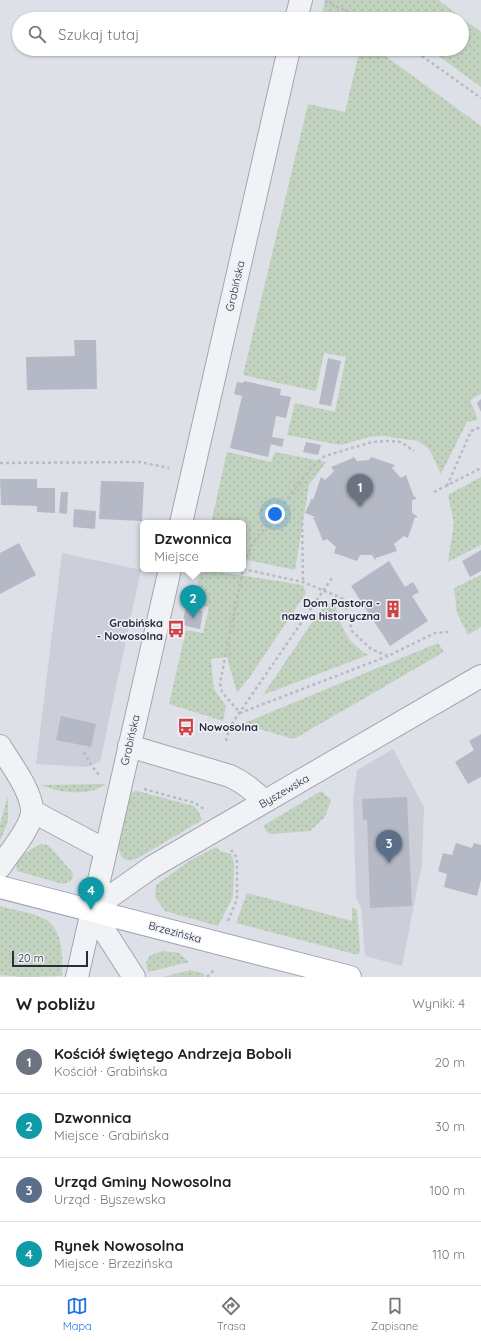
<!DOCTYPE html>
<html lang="pl">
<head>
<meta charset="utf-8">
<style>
  :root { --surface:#fff; --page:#f6f6f6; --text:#222; --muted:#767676; --line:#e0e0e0; --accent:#1a73e8 }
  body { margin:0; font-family:Quicksand,sans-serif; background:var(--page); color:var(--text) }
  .scale { position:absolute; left:12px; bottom:10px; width:76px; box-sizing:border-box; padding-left:4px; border:2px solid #272c3f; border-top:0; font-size:11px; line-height:14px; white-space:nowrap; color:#272c3f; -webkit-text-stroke:3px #eef0f6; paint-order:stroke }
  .you { position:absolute; left:275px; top:514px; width:14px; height:14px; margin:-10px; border:3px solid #fff; border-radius:50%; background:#1a73e8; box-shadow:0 0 0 6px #1a73e833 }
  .badge { display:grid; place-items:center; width:26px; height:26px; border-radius:50%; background:var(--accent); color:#fff; font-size:13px; font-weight:700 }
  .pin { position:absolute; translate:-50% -33px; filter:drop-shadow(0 1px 2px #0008) }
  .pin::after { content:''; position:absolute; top:21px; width:14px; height:12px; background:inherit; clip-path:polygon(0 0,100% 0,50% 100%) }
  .popup { position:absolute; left:140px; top:520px; width:106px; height:52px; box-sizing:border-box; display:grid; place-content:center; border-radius:6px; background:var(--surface); filter:drop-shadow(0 1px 3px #0005); font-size:13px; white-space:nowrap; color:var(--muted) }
  .popup b { font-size:15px; color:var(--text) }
  .popup::after { content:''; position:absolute; left:50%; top:100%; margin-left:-8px; border:8px solid transparent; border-top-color:var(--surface) }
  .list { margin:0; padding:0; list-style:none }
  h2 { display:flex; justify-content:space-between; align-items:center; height:52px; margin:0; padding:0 16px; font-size:17px }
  h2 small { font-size:13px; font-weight:400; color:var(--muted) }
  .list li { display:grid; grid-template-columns:26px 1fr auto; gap:12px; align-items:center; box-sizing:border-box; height:64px; padding:0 16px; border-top:1px solid var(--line) }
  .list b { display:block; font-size:15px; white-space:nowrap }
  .list p { margin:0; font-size:13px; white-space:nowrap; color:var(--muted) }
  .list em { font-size:13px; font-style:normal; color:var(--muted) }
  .icon { flex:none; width:22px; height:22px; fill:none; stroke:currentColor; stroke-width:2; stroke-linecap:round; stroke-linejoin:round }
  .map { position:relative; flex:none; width:481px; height:977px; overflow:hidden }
  .search { position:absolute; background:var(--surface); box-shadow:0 1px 3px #0004; left:12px; right:12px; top:12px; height:44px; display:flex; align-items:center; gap:10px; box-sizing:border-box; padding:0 14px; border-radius:22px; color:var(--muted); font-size:15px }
  .sheet { height:308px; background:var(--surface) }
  nav { display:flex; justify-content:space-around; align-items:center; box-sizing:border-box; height:56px; border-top:1px solid var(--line); background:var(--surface); font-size:11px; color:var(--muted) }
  nav a { display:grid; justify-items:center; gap:2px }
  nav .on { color:var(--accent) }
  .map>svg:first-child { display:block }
  .built { fill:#cccfda }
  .grass { fill:url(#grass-dots) }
  .building { fill:#b5b9c5 }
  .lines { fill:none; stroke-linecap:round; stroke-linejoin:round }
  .minor-casing { stroke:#a3a6b2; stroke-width:24 }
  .major-casing { stroke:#9da3b4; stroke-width:24 }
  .path { stroke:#b8bbc3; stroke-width:2.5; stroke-dasharray:3 3; stroke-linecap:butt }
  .minor { stroke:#f1f2f6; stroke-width:22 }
  .major { stroke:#fff; stroke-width:22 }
  .labels { text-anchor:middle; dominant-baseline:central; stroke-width:3; stroke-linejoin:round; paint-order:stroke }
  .street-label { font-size:11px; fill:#272c3f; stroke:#eef0f6 }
  .poi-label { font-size:11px; font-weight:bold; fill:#272c3f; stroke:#eef0f6; text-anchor:end }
</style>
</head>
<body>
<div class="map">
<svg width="481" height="977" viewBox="0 0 481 977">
  <defs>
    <pattern id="grass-dots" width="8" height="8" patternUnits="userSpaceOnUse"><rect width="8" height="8" fill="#c1d2bf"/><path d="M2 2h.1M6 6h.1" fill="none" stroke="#a6b4a5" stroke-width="1.8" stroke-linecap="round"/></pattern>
  </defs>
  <rect width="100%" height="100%" fill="#dee0e8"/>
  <!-- built -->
  <path class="built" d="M62 553 141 570 100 762 86 767 36 764Z
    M393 749 424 807 422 864 402 966 365 956 361 907 356 897 353 799 357 770Z"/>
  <!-- grass -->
  <path class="grass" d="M325 0H438L481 32V87L429 49H462V19H388L385 17 376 19H321Z
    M360 49H376L481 126V394L470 400 478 420 467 422 441 474 429 449 418 441 382 436 369 437 341 445 287 435 295 403 335 412 346 357 324 353 316 391 243 375 308 104 345 112Z
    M227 452 271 462 275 452 326 462 309 485 295 570 243 559V523H211Z
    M481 477V545L448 562 454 523 448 495Z
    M201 569 303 585 306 593 249 678 237 693 227 657 211 659 214 689 226 706 223 721 169 704 186 630 203 633 209 607 194 602Z
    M481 575V627L468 635 457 613 454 588Z
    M329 603 335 605C343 630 345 640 368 655L263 695 317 615Z
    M438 643 444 652 294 739 242 724Z
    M106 784C89 797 60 793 41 785Z
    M137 791 194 806 199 812 202 820 138 858C103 874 126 805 129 792Z
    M321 791 331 800 325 817 310 831 272 834 268 833 263 826Z
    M8 796V821L0 841V824Z
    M41 844 48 845 72 872 73 876 71 881 63 884 17 871C13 856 31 850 41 844Z
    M216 847 220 851 231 854 234 862 233 897 218 926 165 911 155 897 156 885 189 861Z
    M247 893 352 921V907L357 910 360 951 358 955 236 923Z
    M0 906C13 910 37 913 48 921 63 932 63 959 62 976L23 977 0 975Z
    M163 951 179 953 189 962 148 972 146 963 149 956Z
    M190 970 205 974 204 977H163Z"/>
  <!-- building -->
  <path class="building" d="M74 340H96L97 389 27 390 26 357 75 356Z
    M328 358 341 361 331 406 319 404Z
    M244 381 281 389 280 395 291 397 286 418 276 416 272 437 284 439 282 447 271 444 268 457 230 448 242 396 234 394 237 382 243 383Z
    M481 399V412L477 403Z
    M306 442 321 445 318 455 303 452Z
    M353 456 357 461 369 460 371 457 395 465 392 468 401 478 406 475 414 497H416V499L412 500V513L417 516V518L415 517 408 538 404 536 394 544 397 551 376 558 375 560 372 555H360L357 561 334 553 336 547 327 539 323 541 314 519H312L315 517 305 513 312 498 313 500 321 477 325 480 334 471 331 467 353 458Z
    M0 479H37V488H55V513L37 512V506L1 505Z
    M101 481 144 482 142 521 99 519Z
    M61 492H68L67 514 59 513Z
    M74 509 96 511 95 529 73 527Z
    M19 543 36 575 0 594V553Z
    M481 550V571L470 577 462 561Z
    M389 561 405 587 413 582 419 592 412 596 428 621 390 646 351 586Z
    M186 607 203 611 200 629 182 625Z
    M61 716 96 724 91 747 56 740Z
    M481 734V777L468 784 455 762 474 750 469 741Z
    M407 797 412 906 370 908 367 820H363L362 799Z
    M456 843 472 848 474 843 481 845V880L477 896 444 887 447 874 438 871 443 853 452 855Z"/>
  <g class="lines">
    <!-- minor casing -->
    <g class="minor-casing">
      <path id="minor" d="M296 19 301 0
        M181 523 289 49
        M0 746C10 763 31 790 32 810 33 826 9 853 0 867
        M129 746 230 776C245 783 254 790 264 802
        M32 811 105 850
        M91 910 152 867 481 676
        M91 910 134 977
        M77 977 170 569"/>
    </g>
    <!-- major casing -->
    <g class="major-casing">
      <path id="major" d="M0 887 350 977"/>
    </g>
    <!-- path -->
    <path class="path" d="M325 1 363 19
      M412 49 481 98
      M0 463 140 462 169 468
      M447 486 471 431 481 427
      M434 492 481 468
      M302 517 303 582
      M243 569 303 582 344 599 352 631 371 649 388 656 435 633 449 632
      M388 656 240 713 222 692 220 683 243 569 249 551 253 543 313 466 325 456 372 442 388 441 401 442 414 451
      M226 741 229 728 332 578
      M84 752 91 765 99 775
      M144 789 195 803 204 809
      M228 921 237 899V858L231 850
      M207 977 215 969"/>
    <!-- minor -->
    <use href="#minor" class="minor"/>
    <!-- major -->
    <use href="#major" class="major"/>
  </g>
  <!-- icons -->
  <defs>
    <g id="building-bare" transform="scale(1.38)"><path d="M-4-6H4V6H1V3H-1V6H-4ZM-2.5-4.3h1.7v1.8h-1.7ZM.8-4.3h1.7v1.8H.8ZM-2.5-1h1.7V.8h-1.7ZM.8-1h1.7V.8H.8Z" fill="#cf4241" stroke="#eef0f6" stroke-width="2.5" paint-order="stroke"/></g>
    <g id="bus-bare" transform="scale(1.38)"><path d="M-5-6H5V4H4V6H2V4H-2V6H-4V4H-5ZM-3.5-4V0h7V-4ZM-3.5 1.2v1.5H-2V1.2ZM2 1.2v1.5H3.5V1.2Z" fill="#cf4241" stroke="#eef0f6" stroke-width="2.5" paint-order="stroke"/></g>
  </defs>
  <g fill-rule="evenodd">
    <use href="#building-bare" x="393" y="609"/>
    <use href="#bus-bare" x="176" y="629"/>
    <use href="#bus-bare" x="186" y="727"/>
  </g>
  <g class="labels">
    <!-- street labels -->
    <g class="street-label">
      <text transform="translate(235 286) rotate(-77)">Grabińska</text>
      <text transform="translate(130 740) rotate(-77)">Grabińska</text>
      <text transform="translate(284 791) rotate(-30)">Byszewska</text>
      <text transform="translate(175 932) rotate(15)">Brzezińska</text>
    </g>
    <!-- poi labels -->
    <g class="poi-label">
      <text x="380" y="603">Dom Pastora -<tspan x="380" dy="13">nazwa historyczna</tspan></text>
      <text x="163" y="623">Grabińska<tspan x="163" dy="13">- Nowosolna</tspan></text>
      <text x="199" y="727" text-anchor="start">Nowosolna</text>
    </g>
  </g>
</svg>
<div class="scale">20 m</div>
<div class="you"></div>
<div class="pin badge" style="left:360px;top:507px;background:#6b7280">1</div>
<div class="pin badge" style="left:193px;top:618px;background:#0f9aa8">2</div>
<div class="popup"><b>Dzwonnica</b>Miejsce</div>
<div class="pin badge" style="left:389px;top:863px;background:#5c6f8a">3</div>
<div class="pin badge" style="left:91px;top:910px;background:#0f9aa8">4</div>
<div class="search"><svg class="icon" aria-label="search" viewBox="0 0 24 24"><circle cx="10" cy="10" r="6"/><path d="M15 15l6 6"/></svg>Szukaj tutaj</div>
</div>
<section class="sheet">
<h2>W pobliżu<small>Wyniki: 4</small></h2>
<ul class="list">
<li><span class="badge" style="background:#6b7280">1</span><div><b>Kościół świętego Andrzeja Boboli</b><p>Kościół · Grabińska</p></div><em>20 m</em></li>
<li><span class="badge" style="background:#0f9aa8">2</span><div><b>Dzwonnica</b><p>Miejsce · Grabińska</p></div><em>30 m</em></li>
<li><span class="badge" style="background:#5c6f8a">3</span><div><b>Urząd Gminy Nowosolna</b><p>Urząd · Byszewska</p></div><em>100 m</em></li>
<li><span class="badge" style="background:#0f9aa8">4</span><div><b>Rynek Nowosolna</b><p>Miejsce · Brzezińska</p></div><em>110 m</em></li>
</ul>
</section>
<nav>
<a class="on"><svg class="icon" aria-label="map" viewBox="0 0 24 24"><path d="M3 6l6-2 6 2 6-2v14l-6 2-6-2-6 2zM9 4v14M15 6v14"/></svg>Mapa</a>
<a><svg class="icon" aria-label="directions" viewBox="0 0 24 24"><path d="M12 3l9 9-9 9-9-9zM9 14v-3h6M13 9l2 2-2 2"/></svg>Trasa</a>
<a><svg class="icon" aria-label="saved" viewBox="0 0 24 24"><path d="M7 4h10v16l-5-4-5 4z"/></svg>Zapisane</a>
</nav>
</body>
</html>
